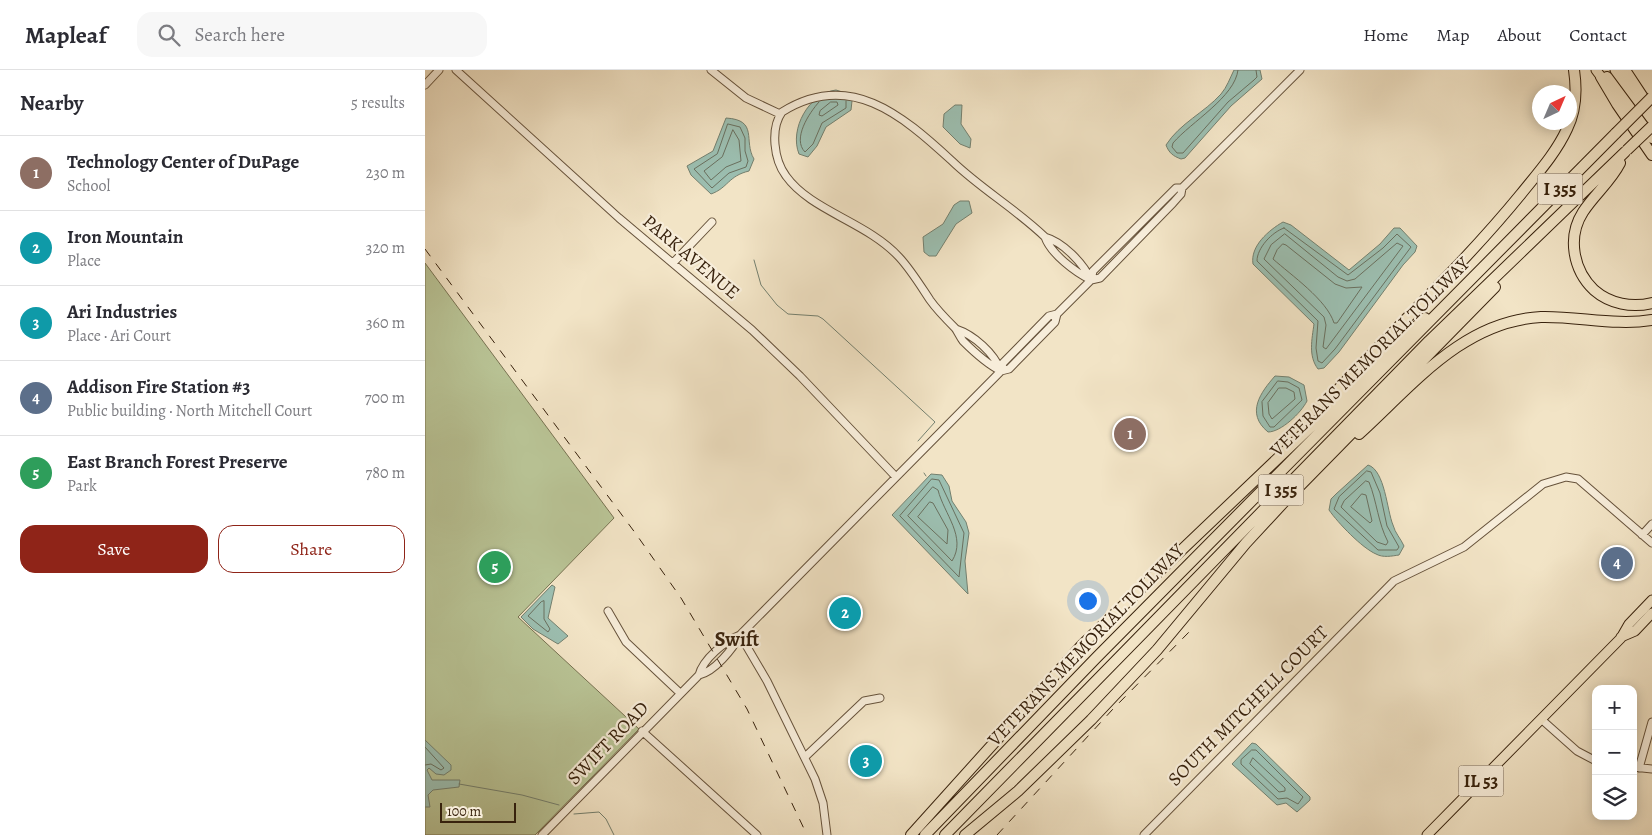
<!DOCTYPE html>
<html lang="en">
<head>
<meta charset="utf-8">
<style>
  :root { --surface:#fff; --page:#f7f7f7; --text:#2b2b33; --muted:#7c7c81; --line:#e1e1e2; --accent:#8f2418 }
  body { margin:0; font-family:Alegreya,serif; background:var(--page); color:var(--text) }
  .controls { position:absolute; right:15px; bottom:15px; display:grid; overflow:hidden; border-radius:10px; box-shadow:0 2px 12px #0003 }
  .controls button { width:45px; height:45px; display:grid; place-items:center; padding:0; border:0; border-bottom:1px solid var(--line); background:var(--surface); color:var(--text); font:25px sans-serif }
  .compass { position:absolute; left:1107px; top:15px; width:45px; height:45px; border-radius:50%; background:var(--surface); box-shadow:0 2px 12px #0003; rotate:44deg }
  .scale { position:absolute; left:15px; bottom:12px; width:76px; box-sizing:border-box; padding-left:5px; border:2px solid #38220d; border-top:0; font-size:14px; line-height:18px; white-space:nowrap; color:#38220d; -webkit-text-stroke:4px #f7edda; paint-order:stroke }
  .you { position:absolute; left:662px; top:530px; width:18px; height:18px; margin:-12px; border:4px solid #fff; border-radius:50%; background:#1a73e8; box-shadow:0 0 0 8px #1a73e833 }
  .badge { display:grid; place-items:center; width:32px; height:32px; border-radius:50%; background:var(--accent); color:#fff; font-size:16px; font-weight:700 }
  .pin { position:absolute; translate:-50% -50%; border:2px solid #fff; box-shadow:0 1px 5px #0006 }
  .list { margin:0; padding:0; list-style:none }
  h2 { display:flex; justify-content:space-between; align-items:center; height:65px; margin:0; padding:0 20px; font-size:21px }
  h2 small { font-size:16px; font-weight:400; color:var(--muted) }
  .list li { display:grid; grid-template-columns:32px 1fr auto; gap:15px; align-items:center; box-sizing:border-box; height:75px; padding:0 20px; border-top:1px solid var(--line) }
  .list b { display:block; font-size:19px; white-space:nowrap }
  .list p { margin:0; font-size:16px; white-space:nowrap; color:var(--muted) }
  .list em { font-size:16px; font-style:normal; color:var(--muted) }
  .actions { display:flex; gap:10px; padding:15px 20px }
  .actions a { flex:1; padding:11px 0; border:1px solid var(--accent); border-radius:15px; text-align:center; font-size:18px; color:var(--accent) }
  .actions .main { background:var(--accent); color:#fff }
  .icon { flex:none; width:28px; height:28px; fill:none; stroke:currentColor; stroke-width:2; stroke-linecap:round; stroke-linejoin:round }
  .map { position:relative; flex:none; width:1227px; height:765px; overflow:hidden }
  header { display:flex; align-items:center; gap:30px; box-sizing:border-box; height:70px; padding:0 25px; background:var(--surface); border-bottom:1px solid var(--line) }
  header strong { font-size:24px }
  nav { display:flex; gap:28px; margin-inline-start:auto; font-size:18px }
  .search { width:350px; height:45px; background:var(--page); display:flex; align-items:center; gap:12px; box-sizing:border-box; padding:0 18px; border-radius:15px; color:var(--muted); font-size:19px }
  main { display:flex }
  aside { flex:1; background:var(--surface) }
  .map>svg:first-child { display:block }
  .green { fill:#b9c496; stroke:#787352 }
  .water { fill:#9cbfb1; stroke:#74806f }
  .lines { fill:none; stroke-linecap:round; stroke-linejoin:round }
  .shore { stroke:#6a705f; stroke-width:1 }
  .stream { stroke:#74806f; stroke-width:1 }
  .minor-casing { stroke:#66523b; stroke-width:9 }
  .major-casing { stroke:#38220d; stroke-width:11 }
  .highway-casing { stroke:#38220d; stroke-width:12 }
  .minor { stroke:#f7edda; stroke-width:7 }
  .major { stroke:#f2e4c6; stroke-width:9 }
  .highway { stroke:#f2e4c6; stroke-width:10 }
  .rail { stroke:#38220d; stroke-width:1; stroke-dasharray:9 9; stroke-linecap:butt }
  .highway-bridge-casing { stroke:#38220d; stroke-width:12; stroke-linecap:butt }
  .highway-bridge { stroke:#f2e4c6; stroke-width:10 }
  .labels { text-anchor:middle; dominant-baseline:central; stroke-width:4.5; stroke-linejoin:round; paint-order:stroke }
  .shield { fill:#f7edda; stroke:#715f4a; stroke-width:1 }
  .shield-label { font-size:18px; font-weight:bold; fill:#38220d }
  .street-label { font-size:19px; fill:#38220d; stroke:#f7edda }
  .neighbourhood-label { font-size:20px; font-weight:bold; fill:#38220d; stroke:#f7edda }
</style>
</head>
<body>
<header>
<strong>Mapleaf</strong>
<div class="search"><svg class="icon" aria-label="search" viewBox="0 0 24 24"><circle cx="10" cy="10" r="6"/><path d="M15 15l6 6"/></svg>Search here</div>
<nav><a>Home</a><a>Map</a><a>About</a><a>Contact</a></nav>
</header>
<main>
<aside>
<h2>Nearby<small>5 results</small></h2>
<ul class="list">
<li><span class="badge" style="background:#8d6e63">1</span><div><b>Technology Center of DuPage</b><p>School</p></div><em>230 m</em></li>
<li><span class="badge" style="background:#0f9aa8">2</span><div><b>Iron Mountain</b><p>Place</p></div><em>320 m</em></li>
<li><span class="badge" style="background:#0f9aa8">3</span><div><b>Ari Industries</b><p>Place · Ari Court</p></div><em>360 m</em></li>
<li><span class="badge" style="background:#5c6f8a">4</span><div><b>Addison Fire Station #3</b><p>Public building · North Mitchell Court</p></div><em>700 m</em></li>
<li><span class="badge" style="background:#2e9e5b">5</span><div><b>East Branch Forest Preserve</b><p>Park</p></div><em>780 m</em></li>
</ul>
<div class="actions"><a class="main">Save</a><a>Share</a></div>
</aside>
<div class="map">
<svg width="1227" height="765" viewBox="0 0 1227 765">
  <rect width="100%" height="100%" fill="#f2e4c6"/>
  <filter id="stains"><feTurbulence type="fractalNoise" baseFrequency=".004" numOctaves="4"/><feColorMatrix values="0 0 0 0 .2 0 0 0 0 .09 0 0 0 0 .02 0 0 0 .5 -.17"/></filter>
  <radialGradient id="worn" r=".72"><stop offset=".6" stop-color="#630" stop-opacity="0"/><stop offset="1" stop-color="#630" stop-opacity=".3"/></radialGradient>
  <!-- green -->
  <path class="green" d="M0 193 189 448 93 547 214 659 110 765H0Z"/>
  <!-- water -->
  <path class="water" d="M809 0H835L837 9 806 36 760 88 756 89C748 86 744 83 741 75 755 53 779 43 796 24 802 17 805 8 809 0Z
    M411 20 424 24 427 31 426 40 401 57 392 76 383 87 374 84C364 59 384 23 411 20Z
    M530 35H537L536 54 546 69 545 78 535 74 518 57 519 44Z
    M301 48C334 50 318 71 329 89L324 101C303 106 303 118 286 124L266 105 262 96 288 81Z
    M535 131H544L547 143 531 154 511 186H504L499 182 498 167 518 154 529 135Z
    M858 152 866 155 924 200 955 174 969 158H975L992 176 990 182 978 195 914 282 899 298 893 299C883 286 887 269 889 254L828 194C825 176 844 160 858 152Z
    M850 306 864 307 879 315 882 331C876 343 856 362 843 362 820 343 836 322 850 306Z
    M943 395C960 400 962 441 968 455 970 463 976 469 979 476L974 485C967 486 958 488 951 484 937 478 913 453 904 440L906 429 911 424Z
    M506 404 517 405 524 416 527 431 541 452 544 463 540 491 543 524 467 445Z
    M127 515 130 517 123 548 143 566 133 574 108 559 96 547Z
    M0 670 26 695V700L19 705 11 704 4 698 2 700 7 710H35L34 717 8 720 3 725 5 737H0Z
    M827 673 831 674 885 727V730L872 742 861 733 852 735 807 694Z"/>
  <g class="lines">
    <!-- shore -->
    <path class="shore" d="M813 0C810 27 766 52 748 73L747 77 752 83H758L803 32 829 10 832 7 831 0
      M394 32C384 43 367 69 380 82L388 74 397 53 421 38V31
      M406 32H412L413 35 397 46 394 45 395 41Z
      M303 54 315 57 320 68V81L323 91 321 97 304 103 287 118 269 99 292 84Z
      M308 60 314 70 316 91 301 97 286 110 279 101 297 87Z
      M859 158 923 205 958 178 972 164 986 177 910 279 897 293 893 291 891 278 893 251 832 191C832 178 847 162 859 158Z
      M860 164 913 207 922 211 930 209 972 173 978 176 901 279 898 277 901 255 899 247 839 189 846 175Z
      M858 174 861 175 910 214 921 218 937 217 912 253H909C902 230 866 205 848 189L852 180Z
      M853 311 863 312 874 318 877 330 849 357H845L838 346 837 332Z
      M854 318H861L869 322 870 329 847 349 844 344 843 333Z
      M942 401 946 402 955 423 962 456 974 477 972 480H953L909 439 914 427Z
      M507 409 514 410 539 463 534 507 475 446Z
      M941 411 944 412C952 432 953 453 963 472L961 475 952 472 916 437 919 431Z
      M508 417 513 420C519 444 542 467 527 491L483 446Z
      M937 424 941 425 947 451 945 453 926 437Z
      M505 432 508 433 523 460 522 474 493 447Z
      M119 531V549L125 559 123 562 103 546 116 532Z
      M0 677 19 698 16 700 6 694 0 695
      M827 680H831L878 727 873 734 862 728 853 729 816 694V690Z
      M828 688 860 718V721L854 722 825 694Z"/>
    <!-- stream -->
    <path class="stream" d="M329 190 336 215 352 235 363 244 393 246 398 249 510 352 493 371
      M499 403 501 406
      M34 714 97 725 134 735
      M149 744 174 742 181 749 189 765"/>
    <!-- minor casing -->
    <g class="minor-casing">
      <path id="minor" d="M31 0 194 148 327 260 375 306 471 407
        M286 0 321 28 355 44
        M0 15 14 0
        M620 167C626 184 650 202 666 210
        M248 193 287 152
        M666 210 675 208 748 133 756 124 757 118
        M531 259C549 265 569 283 576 301
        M576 301C562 294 549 282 538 271 535 267 533 262 530 258 521 249 512 240 505 230 495 215 486 200 474 187 442 152 386 141 361 106 349 90 345 59 357 42 424 0 476 44 527 91 556 119 591 139 620 167 638 172 658 193 666 210
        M576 301 578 293 624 246 632 244
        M1217 465 1227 454
        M183 541 201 572 255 623
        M315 565 342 611 390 709 398 733 402 765
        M274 605C289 602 308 579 315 565L576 301 584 299 630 252 632 244 666 210 668 201 751 118H757L875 0
        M1116 649 1152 681 1171 691
        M217 661 332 765
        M380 687 439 631 455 628
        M1208 697 1227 699
        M1214 698 1227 652
        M117 765 274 605C278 589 300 571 315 565
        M719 765 969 511 1039 477 1118 414 1141 407 1153 409 1227 473"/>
    </g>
    <!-- major casing -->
    <g class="major-casing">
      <path id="major" d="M1171 0 1180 12
        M1190 0 1227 50
        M1196 567 1210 561 1227 543
        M1002 765 1196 568 1204 554 1227 530"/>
    </g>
    <!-- highway casing -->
    <g class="highway-casing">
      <path id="highway" d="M1200 0 1227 41
        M1176 7 1192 34 1227 85
        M1182 7 1227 68
        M1195 93C1186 111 1169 125 1158 142 1142 167 1148 200 1169 220 1185 234 1207 238 1227 233
        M909 324C971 257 1038 195 1096 124 1112 104 1131 83 1142 59 1151 41 1152 20 1149 0
        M934 364C988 315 1038 251 1116 247 1153 246 1190 256 1227 250
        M486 765 658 574 1000 248
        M500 765 672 587 1191 63
        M520 765 1004 271 1200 82
        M540 765 593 721 666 650 732 580 821 473 859 432 1070 217"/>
    </g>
    <!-- minor -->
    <use href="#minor" class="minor"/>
    <!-- major -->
    <use href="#major" class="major"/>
    <!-- highway -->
    <use href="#highway" class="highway"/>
    <!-- rail -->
    <path class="rail" d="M0 179 211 464 256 528 322 639 382 765
      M572 765 688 639 769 557"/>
    <!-- highway-bridge casing -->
    <g class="highway-bridge-casing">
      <path id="highway-bridge" d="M1191 63 1227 27
        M1202 80 1227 56"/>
    </g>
    <!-- highway-bridge -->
    <use href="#highway-bridge" class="highway-bridge"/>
  </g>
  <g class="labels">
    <!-- shield labels -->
    <g class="shield">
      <rect x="1112.5" y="103.5" width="45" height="31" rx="4"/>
      <rect x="833.5" y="404.5" width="45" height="31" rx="4"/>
      <rect x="1033.5" y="695.5" width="45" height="31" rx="4"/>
    </g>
    <g class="shield-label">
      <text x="1135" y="119">I 355</text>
      <text x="856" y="420">I 355</text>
      <text x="1056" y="711">IL 53</text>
    </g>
    <!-- street labels -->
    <g class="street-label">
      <text transform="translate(266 187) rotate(40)">PARK AVENUE</text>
      <text transform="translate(945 287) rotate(-45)">VETERANS MEMORIAL TOLLWAY</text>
      <text transform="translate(661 575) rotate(-46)">VETERANS MEMORIAL TOLLWAY</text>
      <text transform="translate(823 636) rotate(-45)">SOUTH MITCHELL COURT</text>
      <text transform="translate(183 673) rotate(-46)">SWIFT ROAD</text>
    </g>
    <!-- neighbourhood labels -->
    <g class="neighbourhood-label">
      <text x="312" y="569">Swift</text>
    </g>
  </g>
  <rect width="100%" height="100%" filter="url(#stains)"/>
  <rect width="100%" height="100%" fill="url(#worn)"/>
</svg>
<div class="controls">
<button>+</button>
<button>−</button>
<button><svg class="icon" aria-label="layers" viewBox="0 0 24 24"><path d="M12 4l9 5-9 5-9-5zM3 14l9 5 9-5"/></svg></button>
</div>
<svg class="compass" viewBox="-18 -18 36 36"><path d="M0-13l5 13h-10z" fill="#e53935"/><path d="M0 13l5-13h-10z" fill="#7c7c81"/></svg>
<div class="scale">100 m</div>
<div class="you"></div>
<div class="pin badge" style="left:705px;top:364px;background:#8d6e63">1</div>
<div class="pin badge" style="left:420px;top:543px;background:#0f9aa8">2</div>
<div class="pin badge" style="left:441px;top:691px;background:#0f9aa8">3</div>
<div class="pin badge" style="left:1192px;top:493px;background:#5c6f8a">4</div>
<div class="pin badge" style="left:70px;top:497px;background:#2e9e5b">5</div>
</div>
</main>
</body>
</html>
